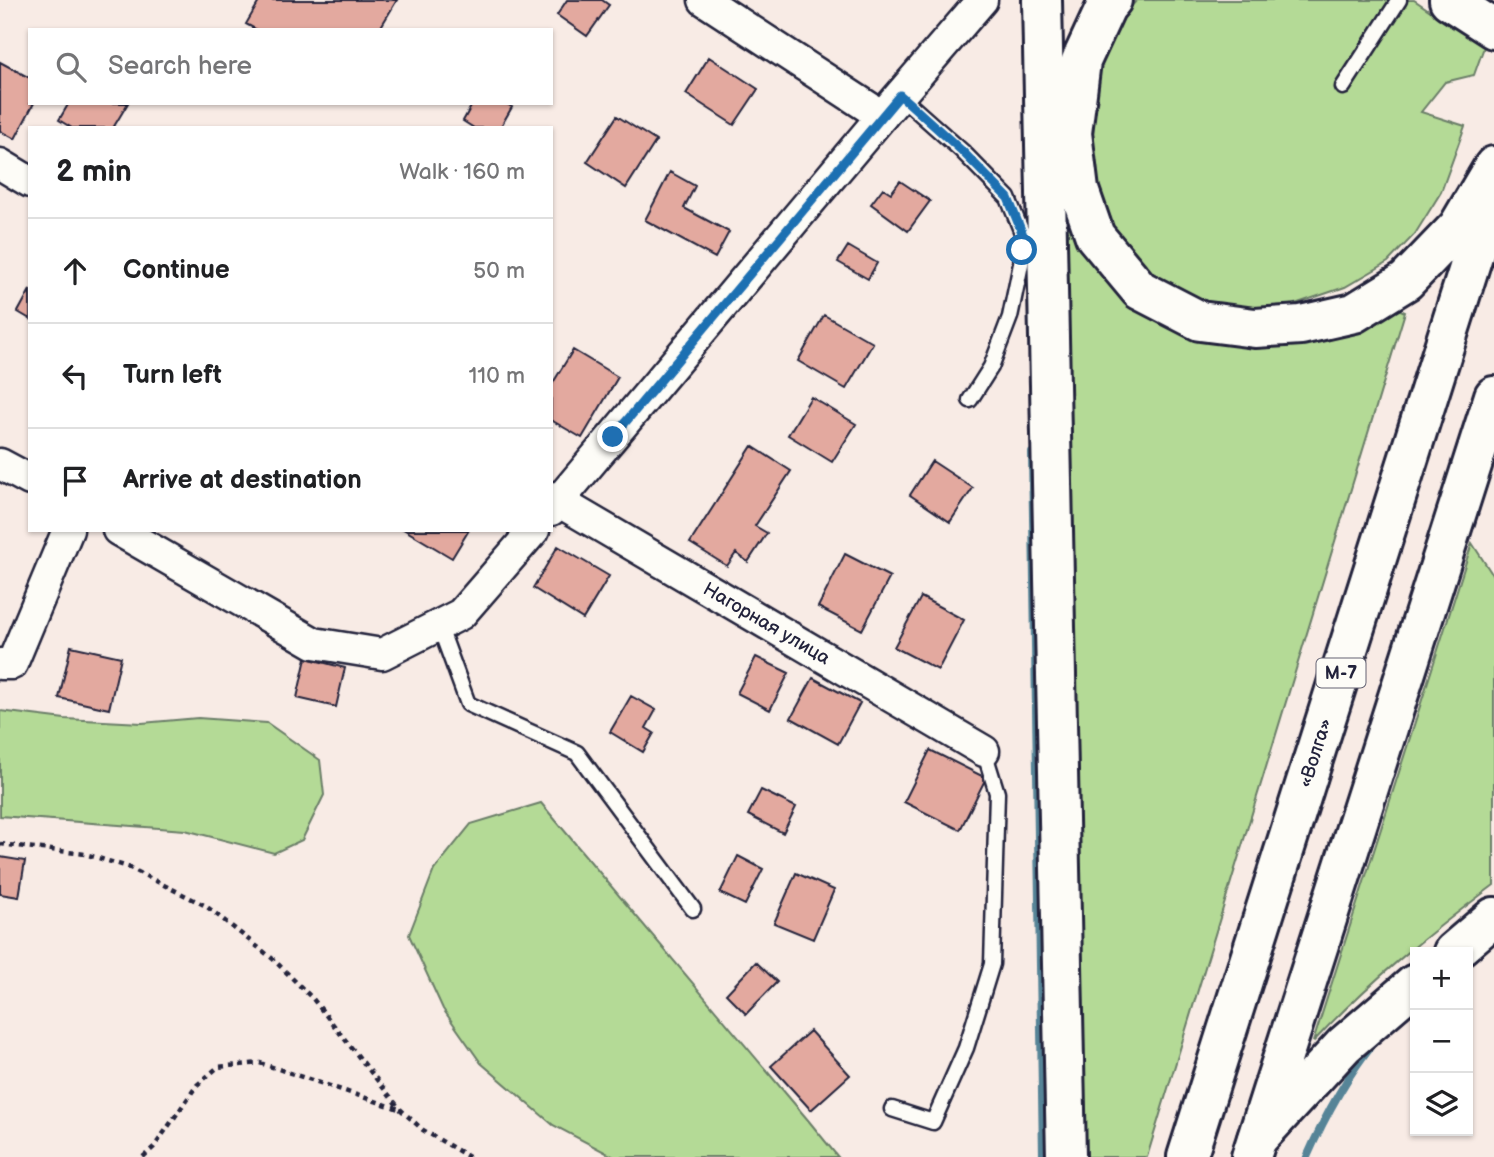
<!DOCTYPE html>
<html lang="en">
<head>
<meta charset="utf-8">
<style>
  :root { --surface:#fff; --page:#f2f2f2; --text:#202124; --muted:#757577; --line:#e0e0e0 }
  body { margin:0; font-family:"Balsamiq Sans",sans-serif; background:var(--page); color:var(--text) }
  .controls { position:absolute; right:21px; bottom:21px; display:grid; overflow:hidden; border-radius:0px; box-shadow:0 2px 5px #0004 }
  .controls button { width:63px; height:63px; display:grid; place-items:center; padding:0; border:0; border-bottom:2px solid var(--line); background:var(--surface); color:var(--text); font:35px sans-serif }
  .stop { position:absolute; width:21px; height:21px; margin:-16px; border:5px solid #1f6fb2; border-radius:50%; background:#fff }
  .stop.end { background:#1f6fb2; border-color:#fff; box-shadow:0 2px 7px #0008 }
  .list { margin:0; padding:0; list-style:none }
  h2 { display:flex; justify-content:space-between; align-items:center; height:91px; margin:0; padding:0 28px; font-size:30px }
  h2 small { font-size:23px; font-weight:400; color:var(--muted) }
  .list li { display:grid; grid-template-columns:46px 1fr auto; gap:21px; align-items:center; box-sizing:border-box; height:105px; padding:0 28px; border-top:2px solid var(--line) }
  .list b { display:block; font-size:26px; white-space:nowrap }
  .list em { font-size:23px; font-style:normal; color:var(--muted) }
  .icon { flex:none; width:38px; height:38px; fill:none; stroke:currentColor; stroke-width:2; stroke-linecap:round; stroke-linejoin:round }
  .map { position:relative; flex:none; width:1494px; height:1157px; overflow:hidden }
  .search { position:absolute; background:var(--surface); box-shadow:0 2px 5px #0004; left:28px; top:28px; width:525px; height:77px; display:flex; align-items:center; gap:18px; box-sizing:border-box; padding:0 24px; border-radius:0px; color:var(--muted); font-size:26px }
  .panel { position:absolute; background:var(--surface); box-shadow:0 2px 5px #0004; left:28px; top:126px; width:525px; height:406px; border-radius:0px }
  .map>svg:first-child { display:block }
  .green { fill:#b4da96; stroke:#6b7e68; stroke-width:2 }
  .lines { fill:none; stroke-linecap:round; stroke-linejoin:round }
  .stream { stroke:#568497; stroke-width:8 }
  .building { fill:#e3a99f; stroke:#22223b; stroke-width:2 }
  .lane-casing { stroke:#22223b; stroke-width:19 }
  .street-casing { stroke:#22223b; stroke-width:35 }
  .primary-casing { stroke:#22223b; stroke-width:44 }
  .highway-casing { stroke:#22223b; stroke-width:44 }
  .path { stroke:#22223b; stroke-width:4.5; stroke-dasharray:5 5; stroke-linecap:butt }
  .lane { stroke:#fdfcf7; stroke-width:14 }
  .street { stroke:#fdfcf7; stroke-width:30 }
  .primary { stroke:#fdfcf7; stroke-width:38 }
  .highway { stroke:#fdfcf7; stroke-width:38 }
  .route { stroke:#1f6fb2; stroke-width:9 }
  .labels { text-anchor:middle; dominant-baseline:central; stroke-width:5; stroke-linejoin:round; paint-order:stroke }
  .shield { fill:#fdfcf7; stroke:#646373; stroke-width:2 }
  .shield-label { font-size:18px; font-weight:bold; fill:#22223b }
  .street-label { font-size:19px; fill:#22223b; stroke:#fdfcf7 }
</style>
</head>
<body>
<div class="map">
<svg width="1494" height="1157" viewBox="0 0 1494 1157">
  <rect width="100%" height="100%" fill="#f8ebe5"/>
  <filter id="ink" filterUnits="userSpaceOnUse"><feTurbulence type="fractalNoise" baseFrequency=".0143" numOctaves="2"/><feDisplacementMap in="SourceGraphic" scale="14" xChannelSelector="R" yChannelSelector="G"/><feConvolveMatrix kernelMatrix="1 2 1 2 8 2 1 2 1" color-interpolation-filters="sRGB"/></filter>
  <g filter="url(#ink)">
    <!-- green -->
    <path class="green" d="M1137 0H1414L1484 47 1474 75 1445 82 1421 112 1465 126 1441 192 1415 234 1388 262 1345 287 1292 305 1244 308 1187 300 1138 270 1110 238 1087 169 1086 99 1109 31Z
      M1062 200 1188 332 1394 307 1405 312 1147 1157H1078Z
      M1472 543 1494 577V885C1428 934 1369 982 1313 1042Z
      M0 711 65 719 142 723 198 718 267 723 320 760 324 795 302 840 274 853 185 830 0 816Z
      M541 803 808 1120 838 1157H614L553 1125 481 1063 443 1009 409 935 434 870 471 824Z"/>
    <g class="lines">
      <!-- stream -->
      <path class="stream" d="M1032 453 1043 1157
        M1307 1157C1325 1116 1346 1077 1374 1042"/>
    </g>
    <!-- building -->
    <path class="building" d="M260 0H397L379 30H257L246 24Z
      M567 0H602L609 5 587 36 557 15Z
      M709 57 758 89 734 125 686 94Z
      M0 62 30 78V103H34L15 139 0 131Z
      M69 103H128L113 128H72L59 120Z
      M473 103H505L512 107 500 128H474L463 121Z
      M617 116 656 141 626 188 587 162Z
      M670 172 695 186 684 208 729 232 715 258 645 220Z
      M900 181 930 201 908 231 871 204 883 188 891 193Z
      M848 246 877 263 868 279 838 262Z
      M30 290V319L18 312Z
      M824 315 873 343 846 389 798 361Z
      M573 350 618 377 582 438 551 420V386Z
      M811 397 856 424 832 462 788 435Z
      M752 446 791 471 755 526 767 533 748 562 736 553 727 566 690 543Z
      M932 461 973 488 950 522 910 495Z
      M405 530H469L452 558Z
      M558 546 609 576 583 619 533 588Z
      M845 554 890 577 862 630 818 607Z
      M921 597 964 620 938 670 894 647Z
      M71 646 121 657 109 709 59 698Z
      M756 657 789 673 770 710 737 693Z
      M306 658 345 668 336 707 297 698Z
      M813 678 860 703 838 744 791 718Z
      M631 696 656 710 646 728 654 733 643 752 610 732Z
      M930 750 986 778 960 830 904 802Z
      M761 790 796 807 783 833 748 815Z
      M738 856 763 869 745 905 720 893Z
      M0 857 25 861 19 897 0 894Z
      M796 873 834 890 813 939 774 923Z
      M756 962 777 982 746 1014 726 994Z
      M810 1031 850 1075 811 1110 771 1066Z"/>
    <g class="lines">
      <!-- lane casing -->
      <g class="lane-casing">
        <path id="lane" d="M1343 87 1399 0
          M899 95 962 151 1008 198 1023 235 1021 264 1010 317 991 367 970 400
          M439 625 468 704 577 753 693 909
          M892 1109 933 1122 966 1048 992 964 997 793 984 751"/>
      </g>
      <!-- street casing -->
      <g class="street-casing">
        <g id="street">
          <path d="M704 0 882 116"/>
          <path d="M0 164 30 182"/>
          <path d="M0 464 30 480"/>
          <path id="s1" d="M551 497 984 751"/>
          <path d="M551 510 882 116 982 0"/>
          <path d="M118 530 314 643 382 654 461 614 534 530"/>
          <path d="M0 664H12L68 530"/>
        </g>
      </g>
      <!-- primary casing -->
      <g class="primary-casing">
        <path id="primary" d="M1042 0 1066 1157
          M1112 0 1106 7 1081 61 1072 133 1079 190 1095 236 1140 290 1200 321 1255 328 1301 325 1354 313 1406 281 1458 227 1494 166
          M1449 0 1494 29
          M1453 952 1494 917
          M1257 1139 1344 1045 1415 984"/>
      </g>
      <!-- highway casing -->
      <g class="highway-casing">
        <g id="highway">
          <path id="s2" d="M1187 1157 1494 189"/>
          <path d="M1251 1157 1494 396"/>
        </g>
      </g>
      <!-- path -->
      <path class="path" d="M0 844 85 854 128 867 206 906 273 959 313 999 400 1109 423 1130 469 1157
        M143 1157 154 1147 197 1085 218 1067 260 1063 399 1109"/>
      <!-- lane -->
      <use href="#lane" class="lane"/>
      <!-- street -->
      <use href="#street" class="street"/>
      <!-- primary -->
      <use href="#primary" class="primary"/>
      <!-- highway -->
      <use href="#highway" class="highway"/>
    </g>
  </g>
  <g class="lines" filter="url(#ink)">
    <!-- route -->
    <path class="route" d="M613 437 900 95 962 151 1008 198 1023 235 1022 250"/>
  </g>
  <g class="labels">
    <!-- shield labels -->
    <rect class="shield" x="1316.5" y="658.5" width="49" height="29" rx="5"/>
    <g class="shield-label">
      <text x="1341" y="673">М-7</text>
    </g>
    <!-- street labels -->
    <g class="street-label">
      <text stroke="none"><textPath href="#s1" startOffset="250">Нагорная улица</textPath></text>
      <text stroke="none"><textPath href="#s2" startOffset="424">«Волга»</textPath></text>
    </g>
  </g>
</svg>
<div class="controls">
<button>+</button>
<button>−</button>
<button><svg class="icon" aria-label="layers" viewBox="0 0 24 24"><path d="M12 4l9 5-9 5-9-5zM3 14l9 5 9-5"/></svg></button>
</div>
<div class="stop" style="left:1022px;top:250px"></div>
<div class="stop end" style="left:613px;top:437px"></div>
<div class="search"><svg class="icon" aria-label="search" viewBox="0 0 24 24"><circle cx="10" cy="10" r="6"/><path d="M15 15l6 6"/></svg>Search here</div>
<section class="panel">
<h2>2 min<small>Walk · 160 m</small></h2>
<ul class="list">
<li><svg class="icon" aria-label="ahead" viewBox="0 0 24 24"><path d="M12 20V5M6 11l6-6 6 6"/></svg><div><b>Continue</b></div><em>50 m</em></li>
<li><svg class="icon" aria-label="left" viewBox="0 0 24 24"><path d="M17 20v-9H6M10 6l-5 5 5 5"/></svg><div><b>Turn left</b></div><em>110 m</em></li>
<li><svg class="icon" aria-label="arrive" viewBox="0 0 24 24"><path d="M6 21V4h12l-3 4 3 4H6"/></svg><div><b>Arrive at destination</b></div></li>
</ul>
</section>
</div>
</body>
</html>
